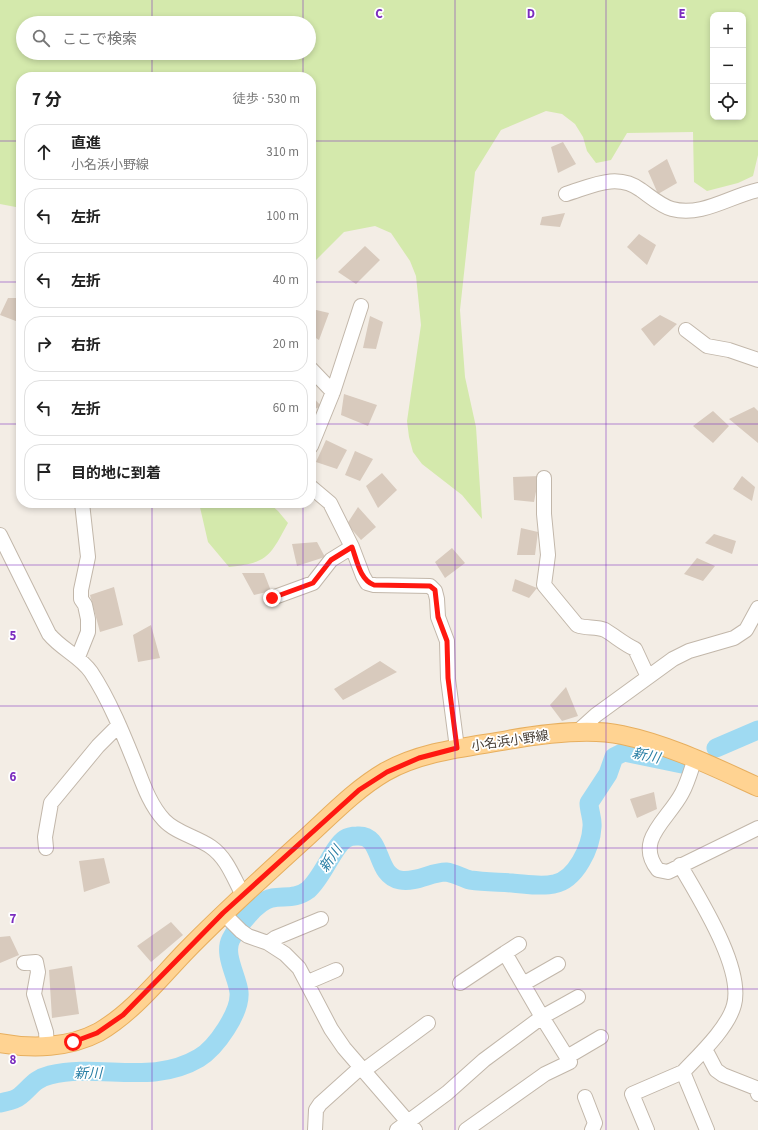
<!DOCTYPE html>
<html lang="ja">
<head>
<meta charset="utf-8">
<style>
  :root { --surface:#fff; --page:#f2f2f2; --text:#222; --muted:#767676; --line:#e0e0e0 }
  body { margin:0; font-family:"Source Sans 3","Noto Sans JP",sans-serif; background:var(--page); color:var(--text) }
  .controls { position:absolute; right:12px; top:12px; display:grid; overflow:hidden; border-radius:8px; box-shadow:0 2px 6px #0003 }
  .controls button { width:36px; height:36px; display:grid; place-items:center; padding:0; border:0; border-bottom:1px solid var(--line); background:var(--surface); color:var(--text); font:20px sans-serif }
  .stop { position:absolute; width:12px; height:12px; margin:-9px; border:3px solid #ff1810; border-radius:50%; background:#fff }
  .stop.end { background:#ff1810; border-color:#fff; box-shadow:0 1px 4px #0008 }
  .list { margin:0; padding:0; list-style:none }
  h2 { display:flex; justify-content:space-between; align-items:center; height:52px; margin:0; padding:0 16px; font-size:17px }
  h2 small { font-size:13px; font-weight:400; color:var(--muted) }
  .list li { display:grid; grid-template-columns:26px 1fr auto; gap:12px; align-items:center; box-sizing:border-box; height:56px; margin:0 8px 8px; padding:0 8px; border:1px solid var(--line); border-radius:16px }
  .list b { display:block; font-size:15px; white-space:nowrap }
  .list p { margin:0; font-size:13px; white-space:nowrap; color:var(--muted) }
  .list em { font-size:13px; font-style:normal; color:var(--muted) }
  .icon { flex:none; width:22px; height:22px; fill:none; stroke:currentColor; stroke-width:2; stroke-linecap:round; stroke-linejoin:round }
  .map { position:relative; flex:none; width:758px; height:1130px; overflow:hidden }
  .search { position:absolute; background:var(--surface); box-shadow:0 2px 6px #0003; left:16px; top:16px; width:300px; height:44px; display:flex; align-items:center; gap:10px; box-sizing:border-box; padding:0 14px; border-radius:22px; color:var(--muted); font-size:15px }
  .panel { position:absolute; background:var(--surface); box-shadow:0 2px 6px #0003; left:16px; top:72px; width:300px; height:436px; border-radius:16px }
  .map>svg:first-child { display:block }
  .green { fill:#d4e9ac; fill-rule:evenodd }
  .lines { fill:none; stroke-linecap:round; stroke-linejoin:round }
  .river { stroke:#9fdaf2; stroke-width:19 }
  .building { fill:#d8cabd }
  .minor-casing { stroke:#c2b7aa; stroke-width:16 }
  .major-casing { stroke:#e7af5f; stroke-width:20 }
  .minor { stroke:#fff; stroke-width:14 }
  .major { stroke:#ffd392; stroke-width:18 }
  .route { stroke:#ff1810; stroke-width:5 }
  .grid { fill:none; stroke:#7b2cbf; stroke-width:1; stroke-opacity:0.55 }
  .labels { text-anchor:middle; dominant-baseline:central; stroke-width:3.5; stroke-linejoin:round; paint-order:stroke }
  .street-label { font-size:13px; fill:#463d34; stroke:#fff }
  .water-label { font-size:14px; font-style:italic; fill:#287ea4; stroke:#fff }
  .grid-label { font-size:13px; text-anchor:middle; font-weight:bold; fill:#7b2cbf; stroke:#fff; stroke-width:3.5; stroke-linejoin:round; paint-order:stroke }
</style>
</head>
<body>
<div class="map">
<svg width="758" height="1130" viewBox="0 0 758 1130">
  <rect width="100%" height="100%" fill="#f3ede5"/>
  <!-- green -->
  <path class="green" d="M0 0H758V155L753 176 738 183 707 191 694 182 693 132 627 133 611 160 596 163 587 151 583 137 575 124 562 114 546 111 501 130 475 172 460 310 465 377 476 427 482 519 462 495 422 464 413 452 409 437 407 421 421 325 416 276 410 261 391 233 375 226 344 232 311 265V77H21V208L0 204ZM713 15H743V117H713ZM23 23H309V53H23Z
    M199 503H269L278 511 288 523C270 556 268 563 229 567L208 542Z"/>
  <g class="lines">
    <!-- river -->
    <path class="river" d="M716 748 758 730
      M0 1103C7 1101 14 1101 20 1096 31 1087 34 1079 50 1075 100 1063 152 1086 199 1058 216 1048 241 1012 239 992 237 976 223 954 231 939 238 926 257 901 272 898 286 896 296 899 308 890 323 877 333 847 345 839 348 837 354 836 357 836 384 834 374 875 400 880 416 883 431 872 446 872 455 873 462 878 470 880 484 882 498 882 512 883 526 884 541 887 554 884 576 880 591 847 592 827 593 819 589 811 589 803L608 774 614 757 624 752 682 764"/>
  </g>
  <!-- building -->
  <path class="building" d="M563 142 576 164 558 173 551 147Z
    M667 159 677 183 658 194 648 171Z
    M565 213 560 227 540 225 542 217Z
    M639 234 656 245 647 265 627 247Z
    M365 246 380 260 356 284 338 272Z
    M8 298H21V323L0 315Z
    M312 309 329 313 319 340 311 335Z
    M660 315 677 324 654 346 641 329Z
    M370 316 383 322 376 349 363 348Z
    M344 394 377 405 368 426 341 415Z
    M311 395 321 406 311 411Z
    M754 407 758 411V443L729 419Z
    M713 411 729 426 713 443 693 426Z
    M326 440 347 450 337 469 316 462Z
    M355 451 373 459 360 481 345 475Z
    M382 473 397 490 378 508 366 486Z
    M539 476 534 502 514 500 513 477Z
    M742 476 755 487 752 501 733 489Z
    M358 507 376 527 361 540 347 524Z
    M521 528 538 532 535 555H517Z
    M714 534 736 541 732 554 705 543Z
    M317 542 325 557 297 566 292 544Z
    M452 548 465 563 445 578 435 562Z
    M697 558 715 566 703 581 684 574Z
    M242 573H264L271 591 254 595Z
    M515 579 537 588 529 598 512 591Z
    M114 587 123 625 100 632 90 595Z
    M151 625 160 658 138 662 133 635Z
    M380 661 397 672 343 700 334 689Z
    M566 687 578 716 562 721 550 705Z
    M654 792 657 809 637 818 630 799Z
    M104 858 110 883 84 892 79 861Z
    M171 922 183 935 151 962 137 946Z
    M10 936 19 955 0 963V937Z
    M72 966 79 1014 52 1018 49 970Z"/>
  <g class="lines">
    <!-- minor casing -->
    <g class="minor-casing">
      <path id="minor" d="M566 194C592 186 617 172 641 190 651 197 661 206 672 209 702 217 730 196 758 190
        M686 330 707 346 729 350 758 360
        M311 369 333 392
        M311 446 333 392 361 306
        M544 478V514L548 555 544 585 577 625C586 629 596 626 605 630 615 636 624 644 635 649L648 677
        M311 487 330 503 352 547 363 576 367 583 374 585 430 586 435 591 437 599 438 617 447 641 448 679 457 748
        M0 535 49 634C61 649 80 656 91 672 109 699 124 736 136 766 143 784 150 805 164 820 176 833 197 837 211 847 227 858 234 879 243 895
        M272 598 313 583 331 560 352 547
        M78 657 88 632V619L85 605 81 599V590L88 557 82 503
        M576 733 596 715 673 659 689 651 734 638 746 630 758 608
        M695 758C691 770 688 782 682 793 668 820 634 840 658 870L668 872 758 828
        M46 848 45 837 51 803 98 746 119 725
        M680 865C699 898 744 968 734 1005 728 1028 699 1055 683 1072L707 1130
        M223 913 241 931 248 936 268 943 285 954 299 968 331 1029 344 1048 415 1130
        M268 943 275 938 321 919
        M505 953 519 944
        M24 963 36 962 38 972 34 994 46 1032 47 1046
        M308 982 336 970
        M523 984 558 964
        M705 1049 716 1070 723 1075 756 1088 758 1094
        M567 1057 601 1037
        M363 1071 428 1023
        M585 1097 595 1123 592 1130
        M315 1130 316 1110 320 1104 360 1068
        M397 1130 447 1093 484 1060 542 1017 505 953 460 983
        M466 1130 545 1074 570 1062 542 1017 578 997
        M647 1130 632 1094 683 1072"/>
    </g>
    <!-- major casing -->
    <g class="major-casing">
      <path id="major" d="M0 1043C32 1049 69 1048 99 1032 133 1012 159 979 186 951 225 911 266 874 307 837 332 814 356 789 385 772 422 751 468 747 508 740 542 734 589 728 622 735 670 745 714 767 758 787"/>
    </g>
    <!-- minor -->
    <use href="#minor" class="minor"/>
    <!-- major -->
    <use href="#major" class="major"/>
  </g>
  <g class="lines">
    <!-- route -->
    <path class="route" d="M73 1042 97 1033 123 1015 223 913 359 790 387 772 419 758 457 748 448 678 447 641 438 617 435 590 430 586 374 585C360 580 357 561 352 547L331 560 313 583 272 598"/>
  </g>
  <!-- grid -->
  <path class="grid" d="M152 0V23M303 0V23M455 0V1130M606 0V1130M152 53V77M303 53V77M0 141H21M311 141H758M0 282H21M311 282H758M0 424H21M311 424H758M152 503V1130M303 503V1130M0 565H758M0 706H758M0 848H758M0 989H758"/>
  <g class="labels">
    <!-- street labels -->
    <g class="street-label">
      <text transform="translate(510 741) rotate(-8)">小名浜小野線</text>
    </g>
    <!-- water labels -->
    <g class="water-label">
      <text transform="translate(646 756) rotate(12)">新川</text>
      <text transform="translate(331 859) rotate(-55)">新川</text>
      <text x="88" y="1074">新川</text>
    </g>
  </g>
  <g class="grid-label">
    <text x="379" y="18">C</text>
    <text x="531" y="18">D</text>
    <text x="682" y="18">E</text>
    <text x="13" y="640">5</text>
    <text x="13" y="781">6</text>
    <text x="13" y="923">7</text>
    <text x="13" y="1064">8</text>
  </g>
</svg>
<div class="controls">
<button>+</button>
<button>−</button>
<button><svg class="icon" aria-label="locate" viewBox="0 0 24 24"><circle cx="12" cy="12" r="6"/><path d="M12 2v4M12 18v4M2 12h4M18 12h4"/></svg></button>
</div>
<div class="stop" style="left:73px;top:1042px"></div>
<div class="stop end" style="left:272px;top:598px"></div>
<div class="search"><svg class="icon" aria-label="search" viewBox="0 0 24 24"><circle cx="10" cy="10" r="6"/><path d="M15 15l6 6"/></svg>ここで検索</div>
<section class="panel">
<h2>7 分<small>徒歩 · 530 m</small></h2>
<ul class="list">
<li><svg class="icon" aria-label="ahead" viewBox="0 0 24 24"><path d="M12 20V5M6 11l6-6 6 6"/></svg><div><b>直進</b><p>小名浜小野線</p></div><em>310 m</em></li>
<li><svg class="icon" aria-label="left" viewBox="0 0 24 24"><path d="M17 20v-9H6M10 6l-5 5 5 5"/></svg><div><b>左折</b></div><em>100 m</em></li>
<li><svg class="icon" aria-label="left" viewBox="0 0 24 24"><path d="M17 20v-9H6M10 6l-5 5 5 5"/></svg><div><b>左折</b></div><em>40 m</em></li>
<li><svg class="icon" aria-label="right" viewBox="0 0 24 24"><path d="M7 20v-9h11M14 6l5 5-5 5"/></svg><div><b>右折</b></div><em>20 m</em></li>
<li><svg class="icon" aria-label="left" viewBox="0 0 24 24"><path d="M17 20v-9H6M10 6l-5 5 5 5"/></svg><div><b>左折</b></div><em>60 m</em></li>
<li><svg class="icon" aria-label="arrive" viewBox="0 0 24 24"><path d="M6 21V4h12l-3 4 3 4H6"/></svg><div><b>目的地に到着</b></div></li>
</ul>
</section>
</div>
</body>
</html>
